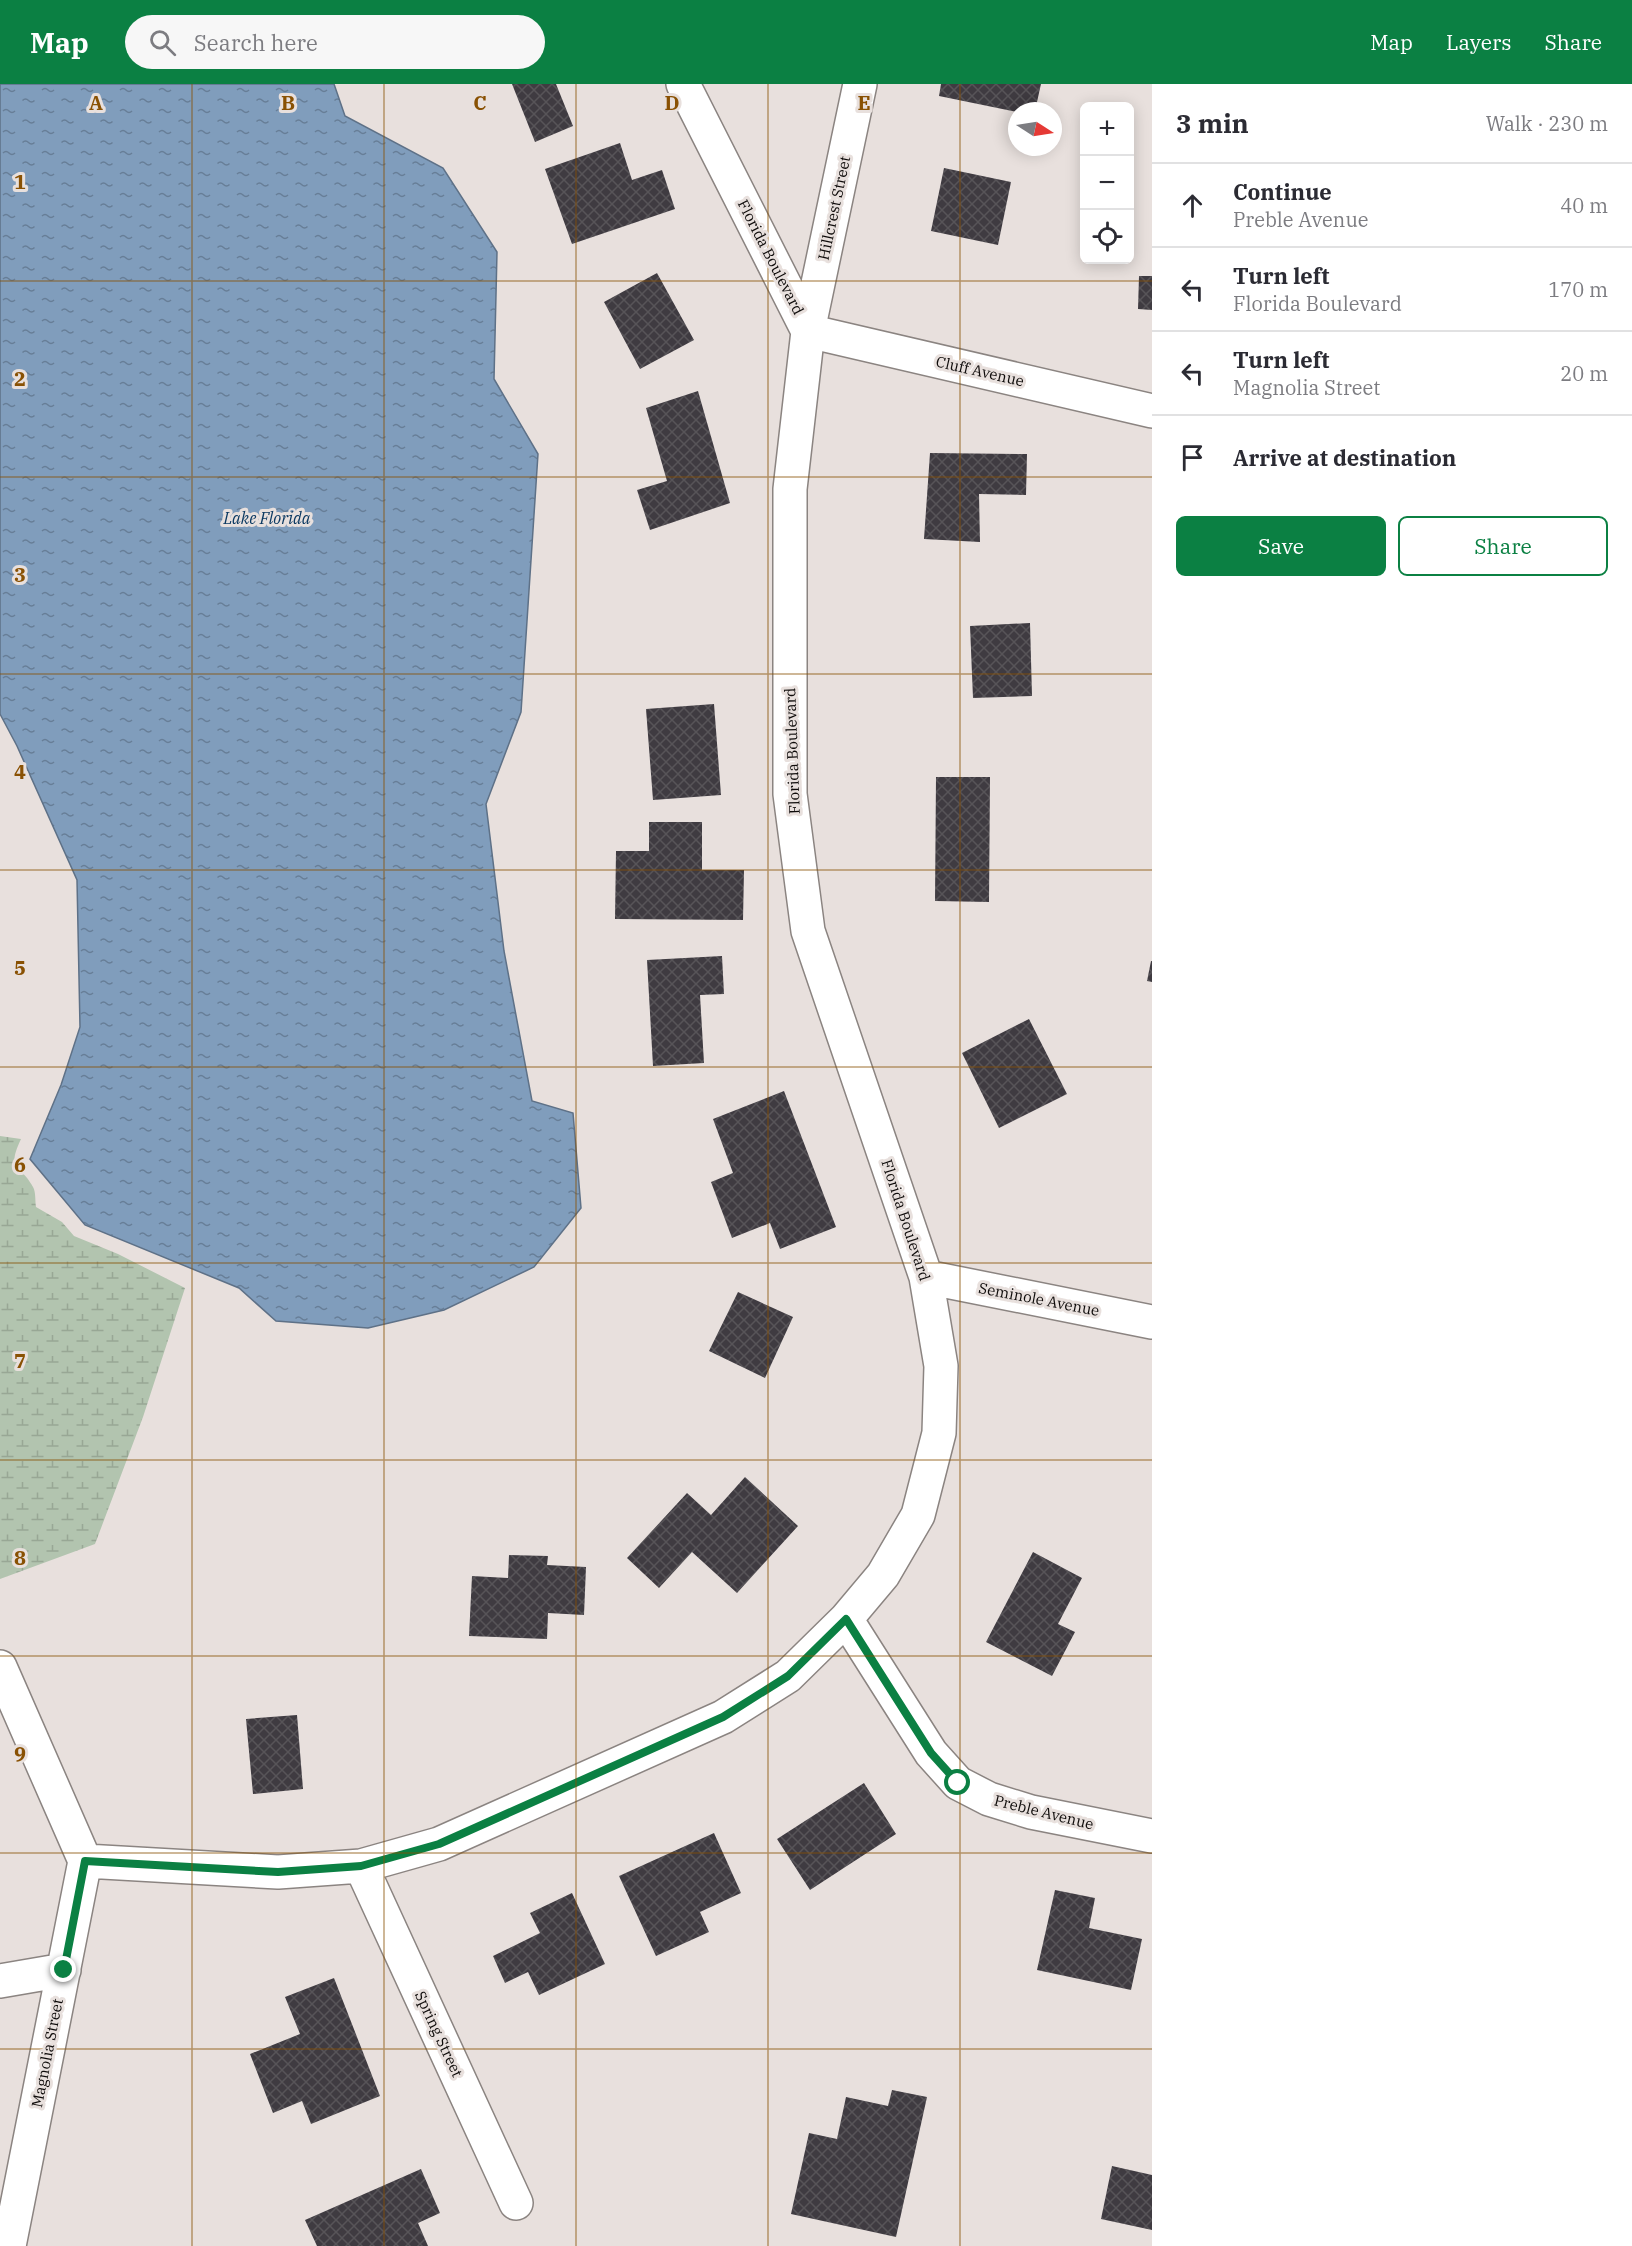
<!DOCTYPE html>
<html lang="en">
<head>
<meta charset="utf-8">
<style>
  :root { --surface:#fff; --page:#f7f7f7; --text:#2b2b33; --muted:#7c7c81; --line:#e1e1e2; --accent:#0b8043 }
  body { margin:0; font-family:"IBM Plex Serif",serif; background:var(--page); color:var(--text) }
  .controls { position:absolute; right:18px; top:18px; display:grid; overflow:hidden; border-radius:9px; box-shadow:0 3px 15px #0003 }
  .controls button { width:54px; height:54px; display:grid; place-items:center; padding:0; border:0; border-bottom:2px solid var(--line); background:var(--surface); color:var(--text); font:30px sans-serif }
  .compass { position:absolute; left:1008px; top:18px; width:54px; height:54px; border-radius:50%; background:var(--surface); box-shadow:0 3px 15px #0003; rotate:102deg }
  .stop { position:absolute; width:18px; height:18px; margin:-14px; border:4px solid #0b8043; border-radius:50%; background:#fff }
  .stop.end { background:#0b8043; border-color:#fff; box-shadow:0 2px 6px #0008 }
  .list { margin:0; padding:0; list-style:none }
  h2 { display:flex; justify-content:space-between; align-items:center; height:78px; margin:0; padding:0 24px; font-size:26px }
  h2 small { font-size:20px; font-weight:400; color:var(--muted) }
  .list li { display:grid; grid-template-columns:39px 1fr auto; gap:18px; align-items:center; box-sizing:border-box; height:84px; padding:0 24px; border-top:2px solid var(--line) }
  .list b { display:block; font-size:22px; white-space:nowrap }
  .list p { margin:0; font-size:20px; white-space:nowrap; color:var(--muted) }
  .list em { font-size:20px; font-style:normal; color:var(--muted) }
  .actions { display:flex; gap:12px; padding:18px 24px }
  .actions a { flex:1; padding:14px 0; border:2px solid var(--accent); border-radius:9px; text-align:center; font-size:21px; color:var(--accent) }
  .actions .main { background:var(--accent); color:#fff }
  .icon { flex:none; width:33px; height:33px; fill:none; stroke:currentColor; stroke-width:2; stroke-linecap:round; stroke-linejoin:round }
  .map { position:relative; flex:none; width:1152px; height:2162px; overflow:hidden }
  header { display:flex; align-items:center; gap:36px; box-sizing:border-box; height:84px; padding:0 30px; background:var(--accent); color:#fff }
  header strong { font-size:28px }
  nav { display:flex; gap:33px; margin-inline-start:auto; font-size:21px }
  .search { width:420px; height:54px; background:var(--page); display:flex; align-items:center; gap:15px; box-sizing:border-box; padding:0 21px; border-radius:33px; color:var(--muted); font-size:22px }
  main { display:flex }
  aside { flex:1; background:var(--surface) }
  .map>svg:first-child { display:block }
  .wetland { fill:url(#wetland-marsh) }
  .water { fill:url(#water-ripples); stroke:#5e7187; stroke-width:1.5 }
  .building { fill:url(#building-cross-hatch) }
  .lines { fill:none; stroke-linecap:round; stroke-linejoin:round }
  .minor-casing { stroke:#8b8481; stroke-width:36 }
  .minor { stroke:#fff; stroke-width:33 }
  .route { stroke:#0b8043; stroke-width:8 }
  .grid { fill:none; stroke:#895103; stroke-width:1.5; stroke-opacity:0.55 }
  .labels { text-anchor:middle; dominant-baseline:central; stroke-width:6; stroke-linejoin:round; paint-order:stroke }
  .street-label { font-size:15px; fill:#0e0b0a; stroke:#e8e0dd }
  .water-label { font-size:16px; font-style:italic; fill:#0b3962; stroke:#e8e0dd }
  .grid-label { font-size:20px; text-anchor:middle; font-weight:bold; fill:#895103; stroke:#e8e0dd; stroke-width:6; stroke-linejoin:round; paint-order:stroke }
</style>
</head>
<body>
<header>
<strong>Map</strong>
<div class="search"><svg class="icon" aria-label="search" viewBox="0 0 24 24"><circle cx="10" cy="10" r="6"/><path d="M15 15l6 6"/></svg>Search here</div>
<nav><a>Map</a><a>Layers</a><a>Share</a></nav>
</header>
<main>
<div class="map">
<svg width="1152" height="2162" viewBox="0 0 1152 2162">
  <defs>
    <pattern id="wetland-marsh" width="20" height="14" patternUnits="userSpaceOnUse" patternTransform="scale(1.5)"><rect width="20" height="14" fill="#b2c4af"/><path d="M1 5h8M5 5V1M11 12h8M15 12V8" fill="none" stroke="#98a795"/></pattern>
    <pattern id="water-ripples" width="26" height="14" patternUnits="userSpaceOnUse" patternTransform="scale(1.5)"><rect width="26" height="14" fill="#809dbc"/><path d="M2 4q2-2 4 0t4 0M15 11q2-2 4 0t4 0" fill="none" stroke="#677e97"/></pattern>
    <pattern id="building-cross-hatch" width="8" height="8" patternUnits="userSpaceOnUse" patternTransform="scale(1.5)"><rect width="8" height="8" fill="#3f3b41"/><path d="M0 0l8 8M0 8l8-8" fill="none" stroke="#575458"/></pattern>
  </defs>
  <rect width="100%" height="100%" fill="#e8e0dd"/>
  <!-- wetland -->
  <path class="wetland" d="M0 1052 21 1055C6 1087 20 1079 33 1103 36 1108 35 1117 36 1123L62 1138 74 1152 118 1170 185 1204 143 1333 95 1460 0 1495Z"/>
  <!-- water -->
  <path class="water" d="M0 0H334L345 32 443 84 497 168 494 295 538 370 521 628 486 720 504 867 532 1017 573 1029 581 1124 534 1183 444 1226 368 1244 276 1237 239 1204 85 1141 30 1075 61 1001 80 943 77 796 17 662 0 630Z"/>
  <!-- building -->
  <path class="building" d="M512 0H556L573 42 535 58Z
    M941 0H1041L1035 27 1017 28 939 12Z
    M620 59 632 96 662 86 675 125 572 160 545 85Z
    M944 84 1011 98 998 161 931 147Z
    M657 189 694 256 640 285 604 218Z
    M1139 192H1152V226L1138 225Z
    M698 307 730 419 650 446 637 406 667 397 646 324Z
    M930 369 1027 370 1026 411 979 410 980 458 924 455Z
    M1030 539 1032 612 973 614 970 542Z
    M714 620 721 711 653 716 646 625Z
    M936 693H990L989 818 935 817Z
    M649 738H702V786H744L743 836 615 835 616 767H649Z
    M722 872 724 910 700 911 704 979 653 982 647 876Z
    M1151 877H1152V898L1147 897Z
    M1029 935 1067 1010 999 1044 962 969Z
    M784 1007 836 1143 780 1165 770 1139 732 1154 711 1098 733 1089 713 1035Z
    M738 1208 793 1233 765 1294 709 1267Z
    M745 1393 798 1442 737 1509 692 1468 659 1504 627 1474 687 1409 711 1431Z
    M1033 1468 1082 1494 1058 1540 1075 1548 1052 1592 986 1558Z
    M509 1471 548 1472 547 1481 586 1483 584 1531 548 1529 547 1555 469 1552 472 1492 508 1494Z
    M297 1631 303 1705 253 1710 246 1635Z
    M864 1699 896 1750 810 1806 777 1755Z
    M714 1749 741 1809 700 1828 709 1848 656 1872 619 1792Z
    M1055 1806 1095 1814 1089 1844 1142 1855 1131 1906 1037 1886Z
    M572 1809 605 1880 539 1911 528 1888 505 1899 493 1872 540 1849 530 1829Z
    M334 1894 380 2012 311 2040 302 2017 273 2029 250 1970 300 1950 285 1913Z
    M892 2006 927 2013 896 2153 791 2130 809 2049 837 2055 846 2013 888 2022Z
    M1112 2082 1152 2091V2146L1101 2135Z
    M421 2085 440 2129 418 2139 428 2162H317L305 2136Z"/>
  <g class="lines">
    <!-- minor casing -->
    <g class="minor-casing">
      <path id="minor" d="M683 0 808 247
        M808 247 1152 327
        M926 1193 1152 1238
        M846 1535 931 1669 958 1699 989 1715 1031 1728 1152 1752
        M0 1583 85 1777
        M85 1777 278 1788 361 1782 439 1760 723 1633 788 1592 846 1535 883 1491 918 1431 939 1349 941 1282 926 1193 808 847 790 710V405L808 247 860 0
        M361 1782 516 2119
        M0 1897 64 1886
        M9 2162 85 1777"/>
    </g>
    <!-- minor -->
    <use href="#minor" class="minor"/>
  </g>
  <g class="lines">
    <!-- route -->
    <path class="route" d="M64 1886 85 1777 278 1788 361 1782 439 1760 723 1633 788 1592 846 1535 931 1669 958 1699"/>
  </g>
  <!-- grid -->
  <path class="grid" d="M192 0V2162M384 0V2162M576 0V2162M768 0V2162M960 0V2162M0 197H1152M0 393H1152M0 590H1152M0 786H1152M0 983H1152M0 1179H1152M0 1376H1152M0 1572H1152M0 1769H1152M0 1965H1152"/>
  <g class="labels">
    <!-- street labels -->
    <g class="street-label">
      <text transform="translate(834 124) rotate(-78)">Hillcrest Street</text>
      <text transform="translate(771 173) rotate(63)">Florida Boulevard</text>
      <text transform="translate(980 287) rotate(13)">Cluff Avenue</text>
      <text transform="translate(792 667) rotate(-92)">Florida Boulevard</text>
      <text transform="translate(906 1136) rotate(72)">Florida Boulevard</text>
      <text transform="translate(1039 1215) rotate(11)">Seminole Avenue</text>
      <text transform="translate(1044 1728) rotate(14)">Preble Avenue</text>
      <text transform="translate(439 1950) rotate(65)">Spring Street</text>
      <text transform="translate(47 1969) rotate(-79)">Magnolia Street</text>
    </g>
    <!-- water labels -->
    <g class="water-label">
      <text x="267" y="434">Lake Florida</text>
    </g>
  </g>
  <g class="grid-label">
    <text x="96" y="26">A</text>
    <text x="288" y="26">B</text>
    <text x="480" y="26">C</text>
    <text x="672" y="26">D</text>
    <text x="864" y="26">E</text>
    <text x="20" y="105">1</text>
    <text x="20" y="302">2</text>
    <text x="20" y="498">3</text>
    <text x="20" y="695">4</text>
    <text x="20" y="891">5</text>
    <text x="20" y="1088">6</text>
    <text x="20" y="1284">7</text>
    <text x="20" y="1481">8</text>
    <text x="20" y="1677">9</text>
  </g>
</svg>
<div class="controls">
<button>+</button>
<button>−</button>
<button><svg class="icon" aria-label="locate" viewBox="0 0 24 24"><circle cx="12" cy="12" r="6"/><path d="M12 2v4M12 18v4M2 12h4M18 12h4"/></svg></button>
</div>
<svg class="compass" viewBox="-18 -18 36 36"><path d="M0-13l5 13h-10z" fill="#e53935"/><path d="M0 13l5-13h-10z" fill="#7c7c81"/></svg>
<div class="stop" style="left:958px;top:1699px"></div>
<div class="stop end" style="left:64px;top:1886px"></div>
</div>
<aside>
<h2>3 min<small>Walk · 230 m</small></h2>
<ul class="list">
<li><svg class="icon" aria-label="ahead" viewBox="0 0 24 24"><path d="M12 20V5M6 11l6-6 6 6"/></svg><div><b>Continue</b><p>Preble Avenue</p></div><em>40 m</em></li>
<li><svg class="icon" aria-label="left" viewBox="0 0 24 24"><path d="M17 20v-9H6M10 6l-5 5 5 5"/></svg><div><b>Turn left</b><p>Florida Boulevard</p></div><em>170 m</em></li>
<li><svg class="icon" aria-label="left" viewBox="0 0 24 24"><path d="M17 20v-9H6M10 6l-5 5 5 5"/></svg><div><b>Turn left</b><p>Magnolia Street</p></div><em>20 m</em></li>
<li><svg class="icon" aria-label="arrive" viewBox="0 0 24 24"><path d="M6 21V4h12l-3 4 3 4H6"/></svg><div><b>Arrive at destination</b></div></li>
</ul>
<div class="actions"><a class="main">Save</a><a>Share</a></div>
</aside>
</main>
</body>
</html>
